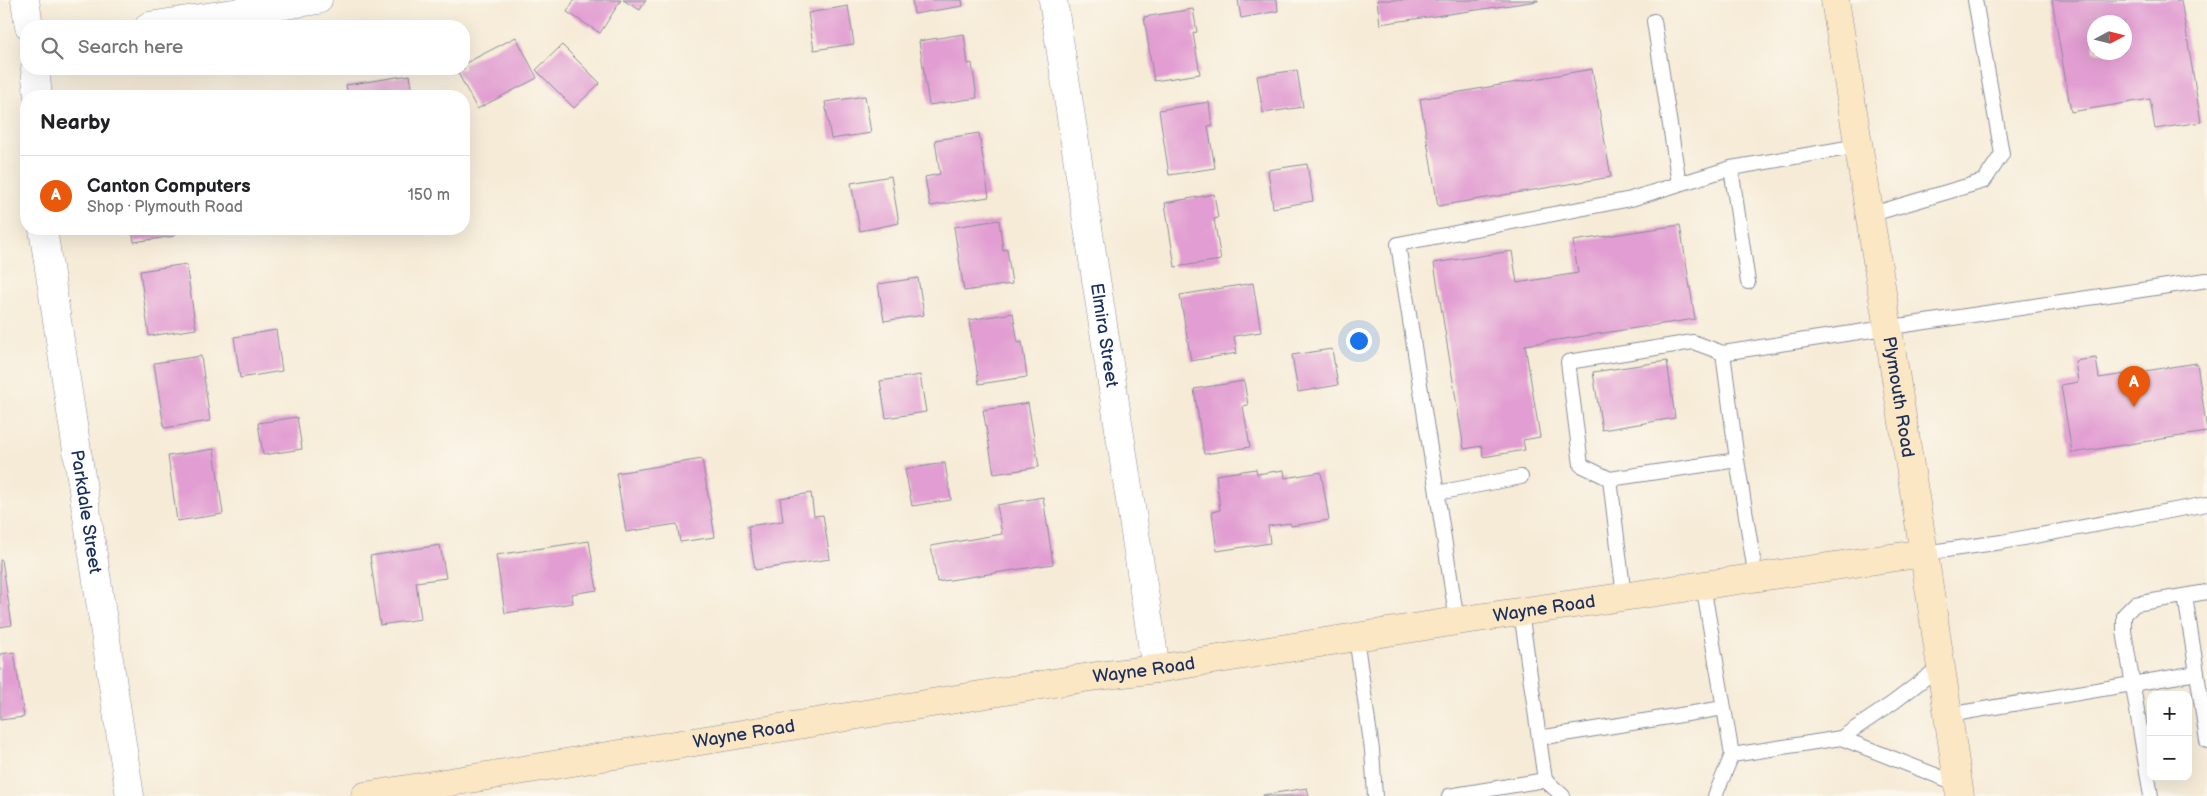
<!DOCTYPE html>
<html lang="en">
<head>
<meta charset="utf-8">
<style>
  :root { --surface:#fff; --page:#f6f6f6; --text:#202124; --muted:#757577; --line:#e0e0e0; --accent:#ea580c }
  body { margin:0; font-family:"Balsamiq Sans",sans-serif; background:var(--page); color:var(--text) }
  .controls { position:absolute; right:15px; bottom:15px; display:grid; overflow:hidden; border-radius:10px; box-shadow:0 5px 20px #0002 }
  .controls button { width:45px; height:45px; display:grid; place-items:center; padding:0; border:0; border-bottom:1px solid var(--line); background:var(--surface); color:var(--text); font:25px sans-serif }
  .compass { position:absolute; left:2087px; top:15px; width:45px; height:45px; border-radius:50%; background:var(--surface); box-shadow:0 5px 20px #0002; rotate:83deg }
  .you { position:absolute; left:1358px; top:340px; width:18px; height:18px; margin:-12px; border:4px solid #fff; border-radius:50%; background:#1a73e8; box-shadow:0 0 0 8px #1a73e833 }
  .badge { display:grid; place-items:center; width:32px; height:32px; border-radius:50%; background:var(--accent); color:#fff; font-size:16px; font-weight:700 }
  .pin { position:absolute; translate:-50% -41px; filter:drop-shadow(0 1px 2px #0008) }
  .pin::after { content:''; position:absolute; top:26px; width:18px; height:15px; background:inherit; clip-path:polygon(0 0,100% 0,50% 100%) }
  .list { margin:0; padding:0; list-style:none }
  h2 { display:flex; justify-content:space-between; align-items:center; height:65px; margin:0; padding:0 20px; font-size:21px }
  h2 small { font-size:16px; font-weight:400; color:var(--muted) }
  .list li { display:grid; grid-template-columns:32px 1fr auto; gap:15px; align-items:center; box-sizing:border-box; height:80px; padding:0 20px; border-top:1px solid var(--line) }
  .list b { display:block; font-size:19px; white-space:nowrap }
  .list p { margin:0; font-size:16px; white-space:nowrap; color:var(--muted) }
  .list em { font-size:16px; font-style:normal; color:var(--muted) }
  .icon { flex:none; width:28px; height:28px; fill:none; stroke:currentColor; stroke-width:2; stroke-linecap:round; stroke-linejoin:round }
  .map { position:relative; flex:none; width:2207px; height:796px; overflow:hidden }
  .search { position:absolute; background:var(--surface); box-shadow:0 5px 20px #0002; left:20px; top:20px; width:450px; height:55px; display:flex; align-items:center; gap:12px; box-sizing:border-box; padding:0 18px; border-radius:20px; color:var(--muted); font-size:19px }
  .panel { position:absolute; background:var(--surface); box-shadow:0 5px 20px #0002; left:20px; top:90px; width:450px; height:145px; border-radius:20px }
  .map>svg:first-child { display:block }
  .building { fill:#e29ed2; fill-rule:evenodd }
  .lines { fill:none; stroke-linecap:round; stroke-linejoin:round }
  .service-casing { stroke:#888d9a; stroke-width:16 }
  .minor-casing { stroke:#888d9a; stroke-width:29 }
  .secondary-casing { stroke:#888d9a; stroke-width:29 }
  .service { stroke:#fff; stroke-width:14 }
  .minor { stroke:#fff; stroke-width:28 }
  .secondary { stroke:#fbe7c3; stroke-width:28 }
  .labels { text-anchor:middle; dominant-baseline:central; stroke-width:4; stroke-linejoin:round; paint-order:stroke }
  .street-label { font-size:18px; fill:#1b2f5e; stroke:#fbf7ec }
</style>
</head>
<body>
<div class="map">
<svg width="2207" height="796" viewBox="0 0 2207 796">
  <rect width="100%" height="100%" fill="#fbf7ec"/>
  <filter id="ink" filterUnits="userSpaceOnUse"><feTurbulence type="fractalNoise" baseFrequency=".02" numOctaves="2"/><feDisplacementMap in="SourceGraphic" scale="10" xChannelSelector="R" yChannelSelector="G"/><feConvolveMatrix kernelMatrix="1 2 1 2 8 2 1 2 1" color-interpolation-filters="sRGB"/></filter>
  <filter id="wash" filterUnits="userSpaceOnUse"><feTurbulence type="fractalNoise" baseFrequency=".0096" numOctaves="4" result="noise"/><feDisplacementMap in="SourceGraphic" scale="20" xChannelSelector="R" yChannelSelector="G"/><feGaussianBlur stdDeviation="1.12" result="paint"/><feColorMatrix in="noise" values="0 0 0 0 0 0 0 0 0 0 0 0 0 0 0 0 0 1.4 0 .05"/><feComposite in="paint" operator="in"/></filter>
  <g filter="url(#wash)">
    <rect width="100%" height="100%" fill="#f6ebd7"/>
    <g id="blocks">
      <!-- building -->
      <path class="building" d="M574 0H621L600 33 567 12Z
        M623 0H646L640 10Z
        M912 0H962L963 6 914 14Z
        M1238 0H1277L1278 11 1241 18Z
        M1377 0H1538V1L1380 24Z
        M2052 0H2181L2201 122 2155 129 2150 99 2071 112ZM2094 22H2124V52H2094Z
        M848 6 854 44 814 50 808 13Z
        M1193 9 1197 32 1193 33 1200 74 1154 81 1144 17Z
        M964 34 968 64 972 63 977 98 929 105 919 41Z
        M516 37 537 78 477 109 456 69H464V64Z
        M562 45 600 83 574 108 536 70Z
        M1592 69 1611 177 1438 206 1420 99Z
        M1297 70 1303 107 1263 113 1257 76Z
        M410 75 413 96H348L346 85Z
        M292 93 293 96H279V95Z
        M865 96 871 133 831 139 825 102Z
        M1209 102 1212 126H1208L1215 168 1169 175 1159 110Z
        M979 133 989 197 930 206 925 177 940 174 935 140Z
        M1307 164 1313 201 1273 208 1268 170Z
        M891 176 899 223 860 231 851 183Z
        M1214 194 1218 218 1214 219 1221 260 1175 267 1165 203Z
        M999 220 1003 250 1007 249 1012 284 964 291 954 227Z
        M1680 225 1695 319 1525 345 1540 437 1523 440 1525 450 1483 457 1482 446 1464 449 1434 263 1512 251 1517 283 1578 273 1573 241Z
        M132 229H174L175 236 134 242Z
        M306 229H320V230L307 232Z
        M186 264 196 329 149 336 140 271Z
        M918 278 924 315 884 321 878 284Z
        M1253 283 1261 332 1234 336 1237 353 1191 361 1180 295Z
        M1013 313 1018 343 1022 342 1027 377 979 384 969 320Z
        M276 330 282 371 240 378 234 337Z
        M1332 349 1338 385 1298 392 1292 355Z
        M201 356 210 421 164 428 154 363Z
        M2096 358 2099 378 2197 363 2207 432 2072 453 2061 385 2078 382 2075 361Z
        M1667 361 1675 418 1602 430 1593 372Z
        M920 375 926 412 886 418 880 381Z
        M1244 381 1248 405 1243 406 1250 447 1204 454 1194 389Z
        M1028 403 1039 467 994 474 983 410Z
        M297 417 302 449 263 455 258 423Z
        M214 449 223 514 177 521 168 456Z
        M702 459 715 537 680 542 677 524 626 532 616 473Z
        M945 463 951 500 912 506 905 469Z
        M1256 469 1257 474 1284 470 1285 478 1321 472 1329 520 1291 526 1290 523 1268 526 1270 543 1217 551 1212 512 1220 510 1216 475Z
        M811 493 814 516 823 515 830 559 755 570 748 526 783 521 780 498Z
        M1043 497 1053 564 937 582 931 546 1002 534 997 505Z
        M589 541 597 590 571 594 573 603 505 613 496 555Z
        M440 545 446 578 416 582 421 619 380 625 370 556Z
        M0 560H2L12 625 0 627Z
        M14 652 24 717 0 720V654Z
        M1307 788 1309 796H1263V795Z"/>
    </g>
  </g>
  <g filter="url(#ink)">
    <use href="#blocks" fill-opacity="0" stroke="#888d9a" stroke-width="1"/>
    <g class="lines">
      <!-- service casing -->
      <g class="service-casing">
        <path id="service" d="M1654 21 1679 184
          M1731 168 1748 282
          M1869 215 1984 181 2002 154 1975 0
          M1610 479 1581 465 1568 362 1693 342 1723 353
          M1437 493 1521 477
          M1924 553 2002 542 2207 504
          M1756 578 1737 460 1723 353C1884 327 2046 305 2207 280
          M1703 585 1732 755 1715 796
          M2185 596 2197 673
          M1624 597 1610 479 1737 460
          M1521 612 1545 780 1563 796
          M1457 621 1398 244 1631 199 1731 168 1859 146
          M1356 637 1372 750 1375 796
          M1948 715 2197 673 2207 741
          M1539 738 1724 708
          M1841 738 1958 784
          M1732 755 1841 738 1894 702 1941 666
          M1449 796 1545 780
          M2151 796 2124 631V615L2135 604 2207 592"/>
      </g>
      <!-- minor casing -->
      <g class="minor-casing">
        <g id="minor">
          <path d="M25 0 29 26"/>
          <path id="s1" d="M1053 0 1156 669"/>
          <path d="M149 26 318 0"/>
          <path d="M35 69 38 96"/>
          <path id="s2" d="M43 229 130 796"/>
        </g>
      </g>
      <!-- secondary casing -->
      <g class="secondary-casing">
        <g id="secondary">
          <path id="s3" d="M1835 0 1924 553 1960 796"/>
          <path id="s4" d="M365 796 1090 677 1156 669 1457 621 1924 553"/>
        </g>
      </g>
      <!-- service -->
      <use href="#service" class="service"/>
      <!-- minor -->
      <use href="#minor" class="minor"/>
      <!-- secondary -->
      <use href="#secondary" class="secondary"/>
    </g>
  </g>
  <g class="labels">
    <!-- street labels -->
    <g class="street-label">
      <text stroke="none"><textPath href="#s1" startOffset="339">Elmira Street</textPath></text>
      <text stroke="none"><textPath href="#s3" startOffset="402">Plymouth Road</textPath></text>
      <text stroke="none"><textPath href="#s2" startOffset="286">Parkdale Street</textPath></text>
      <text stroke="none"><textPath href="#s4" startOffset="1194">Wayne Road</textPath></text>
      <text stroke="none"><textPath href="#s4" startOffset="789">Wayne Road</textPath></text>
      <text stroke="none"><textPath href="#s4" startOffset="384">Wayne Road</textPath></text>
    </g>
  </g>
</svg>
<div class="controls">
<button>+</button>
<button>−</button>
</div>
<svg class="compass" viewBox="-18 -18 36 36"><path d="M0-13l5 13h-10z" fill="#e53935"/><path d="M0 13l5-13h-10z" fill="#757577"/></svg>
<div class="you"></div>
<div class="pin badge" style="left:2134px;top:407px">A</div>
<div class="search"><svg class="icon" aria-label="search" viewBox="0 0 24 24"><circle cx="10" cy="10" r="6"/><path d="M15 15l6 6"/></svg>Search here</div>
<section class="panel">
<h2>Nearby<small></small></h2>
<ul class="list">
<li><span class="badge">A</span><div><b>Canton Computers</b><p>Shop · Plymouth Road</p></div><em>150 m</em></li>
</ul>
</section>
</div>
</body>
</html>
